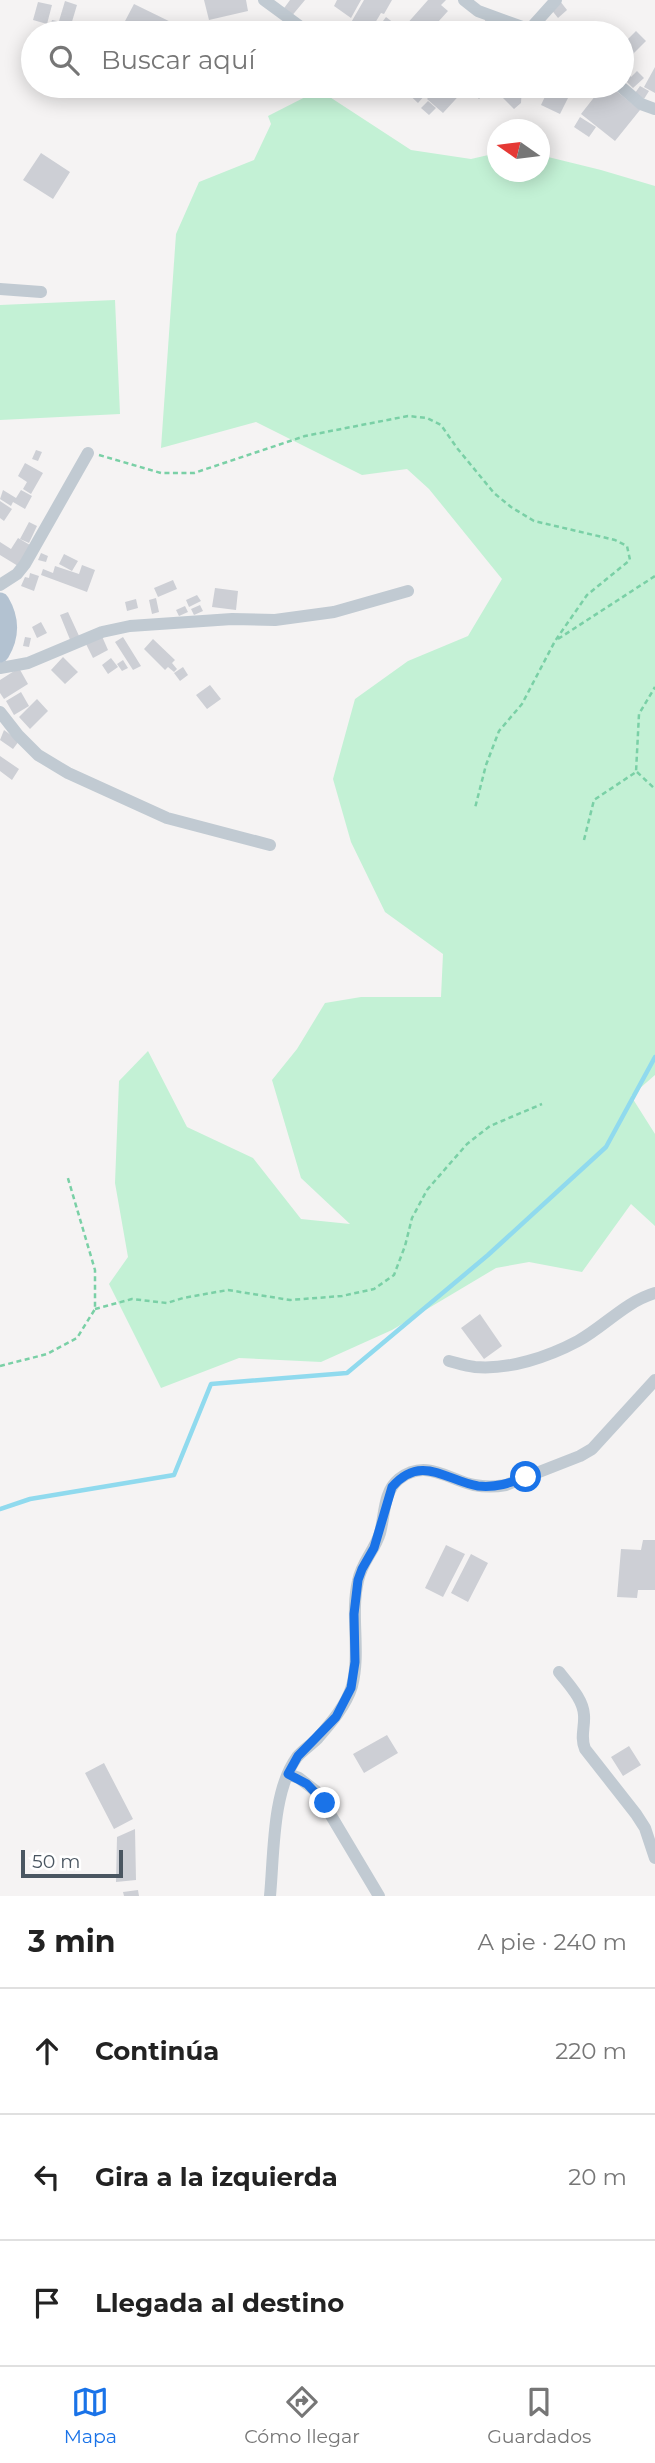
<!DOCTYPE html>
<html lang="es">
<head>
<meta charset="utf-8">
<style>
  :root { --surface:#fff; --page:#f6f6f6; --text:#222; --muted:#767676; --line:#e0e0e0; --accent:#1a73e8 }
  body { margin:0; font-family:Montserrat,sans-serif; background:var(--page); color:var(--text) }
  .compass { position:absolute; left:487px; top:119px; width:63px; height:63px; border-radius:50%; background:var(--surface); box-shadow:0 4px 18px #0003; rotate:284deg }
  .scale { position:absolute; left:21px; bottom:18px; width:102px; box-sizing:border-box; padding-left:7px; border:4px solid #4a5661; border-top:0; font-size:19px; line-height:24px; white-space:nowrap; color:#4a5661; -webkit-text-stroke:5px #fff; paint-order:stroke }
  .stop { position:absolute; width:21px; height:21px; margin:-16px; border:5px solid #1a73e8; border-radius:50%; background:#fff }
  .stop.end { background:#1a73e8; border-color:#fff; box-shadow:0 2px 7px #0008 }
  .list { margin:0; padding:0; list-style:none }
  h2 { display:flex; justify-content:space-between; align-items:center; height:91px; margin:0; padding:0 28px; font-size:30px }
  h2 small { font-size:23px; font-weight:400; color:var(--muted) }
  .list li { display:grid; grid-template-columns:46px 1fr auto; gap:21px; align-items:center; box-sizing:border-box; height:126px; padding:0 28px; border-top:2px solid var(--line) }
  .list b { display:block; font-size:26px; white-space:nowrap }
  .list em { font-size:23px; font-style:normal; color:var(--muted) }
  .icon { flex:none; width:38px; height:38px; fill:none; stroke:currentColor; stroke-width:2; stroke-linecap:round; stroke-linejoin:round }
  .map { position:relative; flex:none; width:655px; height:1896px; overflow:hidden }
  .search { position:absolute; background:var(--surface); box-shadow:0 4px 18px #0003; left:21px; right:21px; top:21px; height:77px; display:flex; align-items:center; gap:18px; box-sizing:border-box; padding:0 24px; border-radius:38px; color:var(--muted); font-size:26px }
  .sheet { height:469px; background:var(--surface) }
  nav { display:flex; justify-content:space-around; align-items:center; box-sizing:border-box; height:98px; border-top:2px solid var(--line); background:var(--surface); font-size:19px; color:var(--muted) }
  nav a { display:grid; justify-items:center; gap:4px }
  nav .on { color:var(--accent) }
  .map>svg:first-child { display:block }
  .green { fill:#c3f1d5 }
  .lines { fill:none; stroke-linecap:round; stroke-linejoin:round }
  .stream { stroke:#90daee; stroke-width:4.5 }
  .building { fill:#cdcfd5 }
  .path { stroke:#7ad0a6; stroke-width:2.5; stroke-dasharray:5 3.5; stroke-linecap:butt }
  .street { stroke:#c1cad2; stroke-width:12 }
  .primary { stroke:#b3c2d1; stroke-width:19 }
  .route { stroke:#1a73e8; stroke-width:9 }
</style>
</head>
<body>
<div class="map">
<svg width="655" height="1896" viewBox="0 0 655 1896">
  <rect width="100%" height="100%" fill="#f5f3f3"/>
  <!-- green -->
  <path class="green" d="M319 90 411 150 471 159 497 153 498 172H540V155L601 170 655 186V1075L631 1096 655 1134V1226L631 1204 582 1272 529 1262 496 1268 392 1330 321 1362 239 1358 161 1388 109 1284 128 1257 115 1183 119 1081 148 1051 187 1127 253 1158 301 1219 350 1224 301 1178 272 1080 297 1049 325 1003 361 997H441L443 954 385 912 351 842 333 779 355 699 408 661 468 636 502 579 429 489 407 469 362 475 256 422 161 448 176 234 199 182 254 160 271 124 268 116Z
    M115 300 120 414 0 420V305Z"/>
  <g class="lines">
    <!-- stream -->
    <path class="stream" d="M0 1509 30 1499 174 1475 211 1384 347 1373 488 1255 606 1147 655 1057"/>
  </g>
  <!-- building -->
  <path class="building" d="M204 0H246L248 11 209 20Z
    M290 0H305L290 18 282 11Z
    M337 0H361L351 18 334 6Z
    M364 0H392L384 14 381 13 369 33H345Z
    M428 0H446L441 5 448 11 428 33H413L405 26Z
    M65 1 77 5 71 25 59 21Z
    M560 1 567 10 558 18 550 8Z
    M38 2 52 5 47 24 33 20Z
    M134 4 179 26 175 33H145L124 23Z
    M386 17 403 30 400 33H374Z
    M486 18 497 22 493 33H480Z
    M52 20 57 21 56 25 64 27 62 33 48 32Z
    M497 25 516 33H494Z
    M636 31 646 41 622 65V45Z
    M655 67V93L644 87Z
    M637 71 644 78 633 88 622 77 627 72 631 77Z
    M404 86H433L418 103 402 88Z
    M439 86 466 88 443 113 427 99Z
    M478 86 486 92 479 99 471 92Z
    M491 86H522L521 103 514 109Z
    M550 86H574L560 114 541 105Z
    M603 86H610L640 110 615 141 581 114Z
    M640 86 649 91 644 99 635 93Z
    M428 101 436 108 429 115 421 108Z
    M580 117 596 127 589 137 574 127Z
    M41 153 70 172 53 199 23 180Z
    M36 450 42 452 38 461 32 459Z
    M25 463 43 473 31 494 23 489 27 482 18 476Z
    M3 490 16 498 21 490 32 496 25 509 13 502 11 506 0 499Z
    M0 501 12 509 4 521 0 518Z
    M29 522 37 526 29 543 20 539Z
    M18 538 30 545 18 566 0 555V542L11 549Z
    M41 553 48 556 46 562 38 560Z
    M64 554 78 561 72 571 59 564Z
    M82 565 95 570 87 592 41 575 43 569 53 573 55 566 79 574Z
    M30 573 39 576 34 591 21 586 25 577 29 578Z
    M173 580 177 589 158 597 154 588Z
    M215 588 238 591 236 610 212 607Z
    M197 595 201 601 189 607 186 600Z
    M156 598 159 612 152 614 149 600Z
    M136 599 138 608 127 611 125 602Z
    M200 605 203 611 194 615 191 609Z
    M185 606 188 612 179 616 176 610Z
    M68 612 80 638 71 642 60 615Z
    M41 622 47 633 37 638 32 627Z
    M101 634 108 650 93 658 85 642Z
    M25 637 31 638 29 647 23 646Z
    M123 637 141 666 133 670 115 642Z
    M153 639 175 660 172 663 177 669 174 672 168 667 165 670 144 649Z
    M63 657 78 672 65 684 51 670Z
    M111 658 118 667 108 674 102 665Z
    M123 660 128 668 122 671 117 664Z
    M183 667 188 675 180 681 174 673Z
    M19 668 28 684 4 699 0 693V680Z
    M210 685 221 699 207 709 196 695Z
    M21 692 29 706 14 715 6 701Z
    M37 699 48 711 30 729 19 717Z
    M4 730 19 741 13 749 0 740Z
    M0 756 19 769 12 780 0 771Z
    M480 1314 502 1346 484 1359 461 1328Z
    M643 1540H655V1590H638L637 1598 617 1597 621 1549 641 1550Z
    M446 1545 465 1554 443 1597 425 1588Z
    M471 1554 488 1563 468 1602 451 1593Z
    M387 1735 398 1753 364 1773 353 1754Z
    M629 1746 641 1765 623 1776 611 1757Z
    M104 1763 133 1819 114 1829 85 1773Z
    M135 1829 136 1880 116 1882 117 1837Z
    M138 1890 139 1896H124L123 1892Z"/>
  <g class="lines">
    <!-- path -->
    <path class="path" d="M99 455 161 473H194L305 436 408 416 427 418 441 425 457 448 494 493 511 507 534 521 615 540 627 546 630 560 587 595 555 641 522 704 499 731 486 765 475 808
      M558 639 655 576
      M637 772 655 789
      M584 840 594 800 636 772 639 714 655 687
      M95 1309 132 1299 167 1303 183 1298 228 1290 290 1300 342 1296 374 1289 394 1275 405 1246 412 1218 427 1190 453 1160 467 1144 490 1126 542 1104
      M0 1366 47 1354 77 1338 95 1309V1270L67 1175"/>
    <!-- street -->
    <path class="street" d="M264 0 309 33
      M464 0 478 11 539 33
      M530 29 556 0
      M620 86 641 104 655 109
      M0 289 41 292
      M0 585 17 574 25 564 88 453
      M0 668 28 663 102 632 130 626 232 619 275 620 334 612 408 591
      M0 712 18 735 38 755 68 773 167 818 270 845
      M449 1361C457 1363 466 1366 475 1367 509 1370 548 1357 578 1341 605 1326 625 1302 655 1293
      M559 1672C569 1685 583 1699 584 1715 585 1727 580 1737 585 1749L636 1814 645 1828 655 1858
      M288 1774 299 1778 317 1792 379 1896
      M270 1896C274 1855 272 1791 297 1757 303 1750 311 1745 317 1739 330 1724 346 1706 352 1686 361 1652 350 1615 358 1581 361 1563 375 1550 380 1533 385 1515 383 1492 399 1479 426 1458 449 1480 474 1485 485 1487 495 1487 506 1485L580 1456 592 1449 655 1380"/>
    <!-- primary -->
    <path class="primary" d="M0 602C10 619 10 636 0 653"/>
  </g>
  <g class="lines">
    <!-- route -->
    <path class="route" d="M325 1803 307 1784 288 1774 298 1756 336 1717 351 1688 355 1662 354 1614 358 1580 362 1569 374 1548 392 1487C421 1453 447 1481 478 1486 496 1488 510 1483 526 1477"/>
  </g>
</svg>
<svg class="compass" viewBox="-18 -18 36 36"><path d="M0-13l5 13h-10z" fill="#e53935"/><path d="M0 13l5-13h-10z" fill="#767676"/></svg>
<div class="scale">50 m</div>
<div class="stop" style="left:526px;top:1477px"></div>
<div class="stop end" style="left:325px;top:1803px"></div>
<div class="search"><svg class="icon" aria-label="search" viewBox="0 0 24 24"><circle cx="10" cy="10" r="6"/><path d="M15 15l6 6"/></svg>Buscar aquí</div>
</div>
<section class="sheet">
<h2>3 min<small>A pie · 240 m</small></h2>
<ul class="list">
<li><svg class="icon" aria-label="ahead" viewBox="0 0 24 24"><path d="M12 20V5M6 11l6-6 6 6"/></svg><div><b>Continúa</b></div><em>220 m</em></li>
<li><svg class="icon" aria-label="left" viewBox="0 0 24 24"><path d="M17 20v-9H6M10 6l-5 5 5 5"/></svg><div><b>Gira a la izquierda</b></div><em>20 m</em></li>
<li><svg class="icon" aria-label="arrive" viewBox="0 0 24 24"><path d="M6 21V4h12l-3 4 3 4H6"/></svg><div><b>Llegada al destino</b></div></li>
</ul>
</section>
<nav>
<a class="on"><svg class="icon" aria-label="map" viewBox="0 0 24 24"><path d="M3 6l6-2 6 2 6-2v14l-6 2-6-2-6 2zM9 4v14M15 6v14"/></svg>Mapa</a>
<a><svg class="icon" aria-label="directions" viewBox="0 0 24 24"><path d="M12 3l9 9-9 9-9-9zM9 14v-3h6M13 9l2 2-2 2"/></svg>Cómo llegar</a>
<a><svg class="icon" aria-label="saved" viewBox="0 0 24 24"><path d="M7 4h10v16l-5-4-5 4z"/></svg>Guardados</a>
</nav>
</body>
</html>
